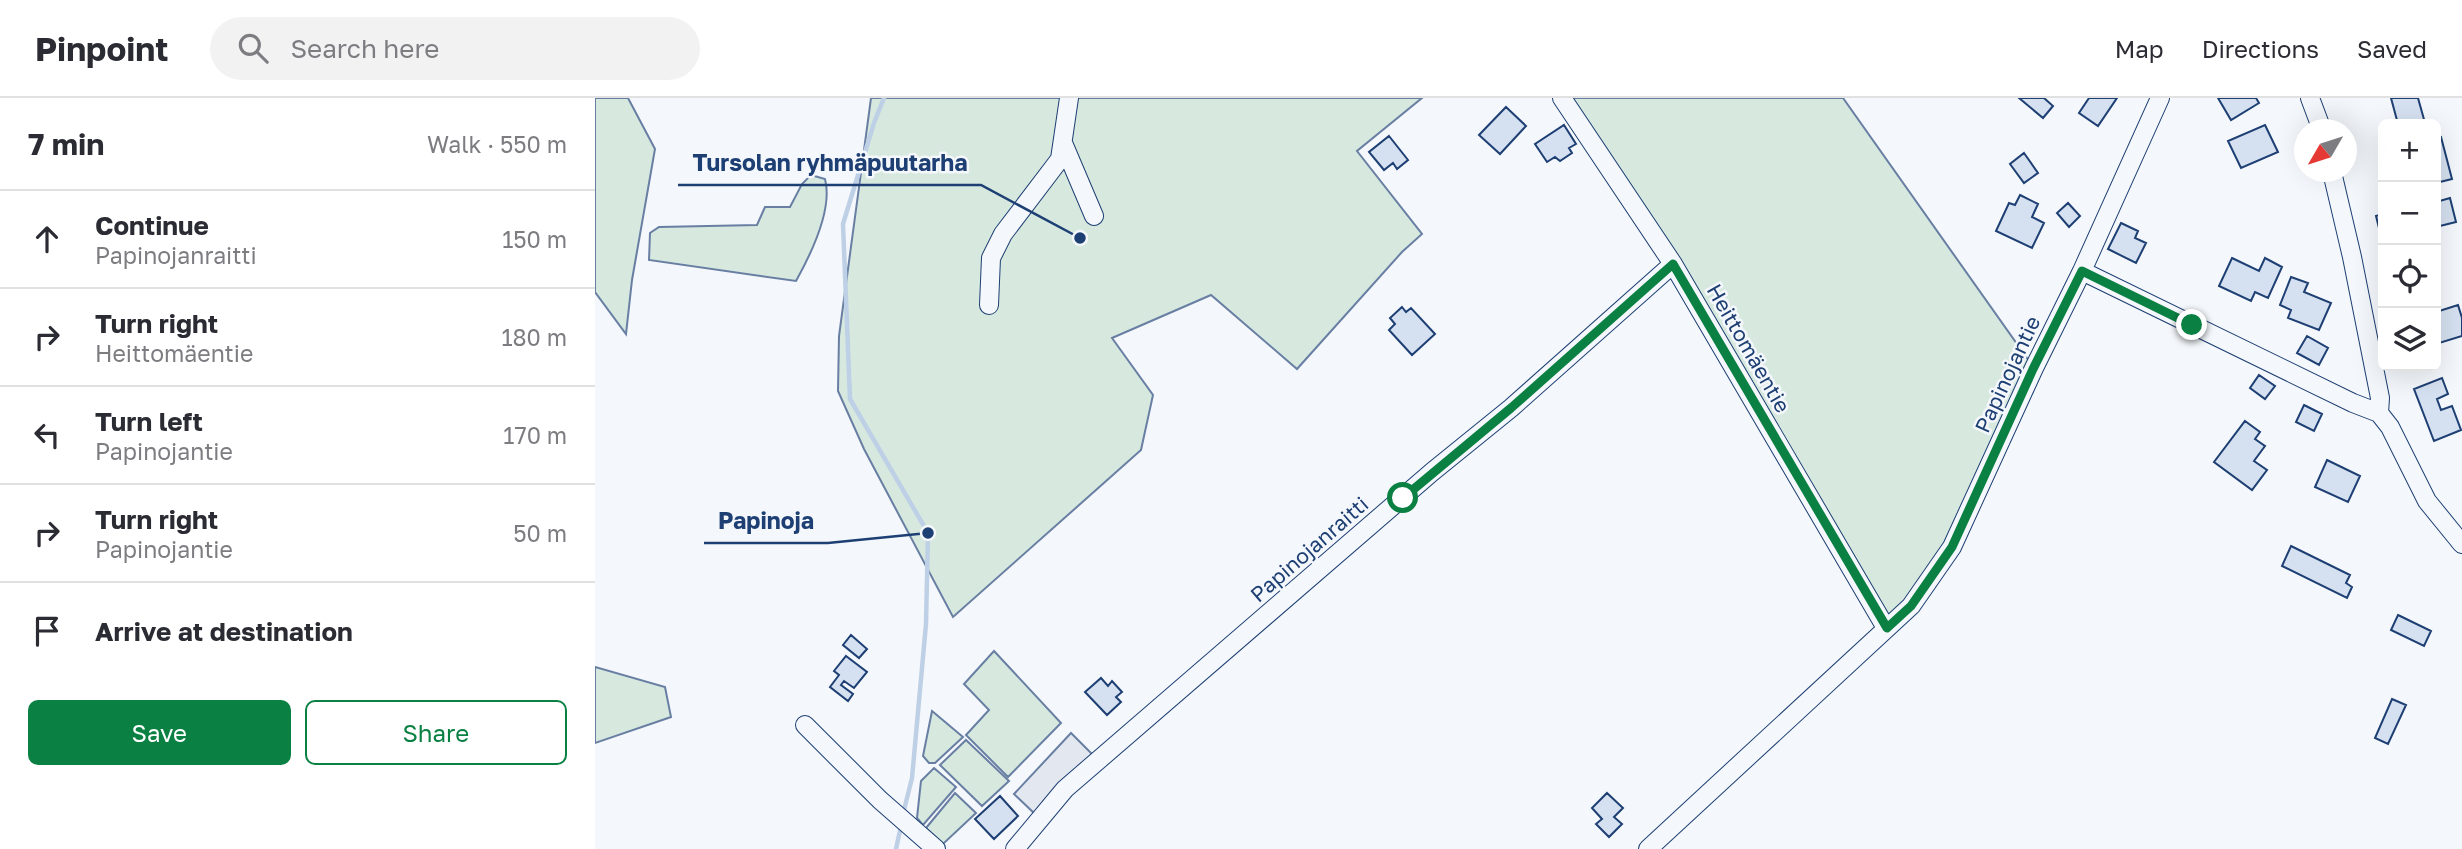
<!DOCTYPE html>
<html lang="en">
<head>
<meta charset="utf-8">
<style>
  :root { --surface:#fff; --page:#f2f2f3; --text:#2b2b33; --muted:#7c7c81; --line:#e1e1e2; --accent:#0b8043 }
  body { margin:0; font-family:"Golos Text",sans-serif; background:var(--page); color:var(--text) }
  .controls { position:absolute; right:21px; top:21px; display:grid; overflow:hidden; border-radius:10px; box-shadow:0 7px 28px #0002 }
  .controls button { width:63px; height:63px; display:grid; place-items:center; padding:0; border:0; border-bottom:2px solid var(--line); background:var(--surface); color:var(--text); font:35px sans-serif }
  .compass { position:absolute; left:1699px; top:21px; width:63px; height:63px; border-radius:50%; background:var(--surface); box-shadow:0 7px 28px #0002; rotate:231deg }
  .stop { position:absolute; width:21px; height:21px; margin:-16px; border:5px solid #0b8043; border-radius:50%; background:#fff }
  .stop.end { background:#0b8043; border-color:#fff; box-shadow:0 2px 7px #0008 }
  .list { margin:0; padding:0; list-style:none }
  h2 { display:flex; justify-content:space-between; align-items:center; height:91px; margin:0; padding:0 28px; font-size:30px }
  h2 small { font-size:23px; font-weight:400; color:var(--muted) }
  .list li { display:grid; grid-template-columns:46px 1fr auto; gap:21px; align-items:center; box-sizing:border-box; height:98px; padding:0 28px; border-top:2px solid var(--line) }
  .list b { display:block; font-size:26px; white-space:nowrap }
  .list p { margin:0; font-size:23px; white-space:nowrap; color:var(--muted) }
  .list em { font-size:23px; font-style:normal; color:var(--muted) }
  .actions { display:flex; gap:14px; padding:21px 28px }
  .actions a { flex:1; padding:16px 0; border:2px solid var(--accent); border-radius:10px; text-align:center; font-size:24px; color:var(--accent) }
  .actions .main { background:var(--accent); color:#fff }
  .icon { flex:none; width:38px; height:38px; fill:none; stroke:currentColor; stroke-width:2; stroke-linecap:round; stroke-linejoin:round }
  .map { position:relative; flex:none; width:1867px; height:751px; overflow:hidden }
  header { display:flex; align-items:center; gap:42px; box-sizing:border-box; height:98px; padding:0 35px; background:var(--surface); border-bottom:2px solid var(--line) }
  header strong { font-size:33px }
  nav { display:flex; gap:38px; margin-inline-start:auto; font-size:24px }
  .search { width:490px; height:63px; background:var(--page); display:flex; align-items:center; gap:18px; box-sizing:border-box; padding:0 24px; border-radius:38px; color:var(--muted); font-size:26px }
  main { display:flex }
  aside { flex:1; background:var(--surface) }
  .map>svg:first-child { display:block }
  .green { fill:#d7e8df; stroke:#687fa3; stroke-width:2 }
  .parking { fill:#e3e8f0; stroke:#687fa3; stroke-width:2 }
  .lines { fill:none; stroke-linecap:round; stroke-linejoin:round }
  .stream { stroke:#bed0e5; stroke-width:4.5 }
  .building { fill:#d5e0f0; stroke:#1d3f73; stroke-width:2 }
  .minor-casing { stroke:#1d3f73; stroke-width:20 }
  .minor { stroke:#f4f7fb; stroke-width:18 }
  .route { stroke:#0b8043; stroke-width:9 }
  .labels { text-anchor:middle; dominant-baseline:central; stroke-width:5; stroke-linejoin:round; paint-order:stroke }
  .street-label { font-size:21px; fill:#1d3f73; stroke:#f4f7fb }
  .leader { fill:none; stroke:#1d3f73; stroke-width:2.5 }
  .callout-dot { fill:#1d3f73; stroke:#f4f7fb; stroke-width:2.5 }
  .callout-label { font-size:23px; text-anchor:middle; font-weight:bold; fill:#1d3f73; stroke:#f4f7fb; stroke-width:5; stroke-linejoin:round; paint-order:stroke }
</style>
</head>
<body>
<header>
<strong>Pinpoint</strong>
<div class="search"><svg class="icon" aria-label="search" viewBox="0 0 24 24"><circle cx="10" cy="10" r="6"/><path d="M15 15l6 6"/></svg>Search here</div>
<nav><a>Map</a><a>Directions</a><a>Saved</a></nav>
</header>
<main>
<aside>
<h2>7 min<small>Walk · 550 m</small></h2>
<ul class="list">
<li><svg class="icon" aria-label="ahead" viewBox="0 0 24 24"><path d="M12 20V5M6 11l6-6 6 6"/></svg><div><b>Continue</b><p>Papinojanraitti</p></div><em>150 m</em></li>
<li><svg class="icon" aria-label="right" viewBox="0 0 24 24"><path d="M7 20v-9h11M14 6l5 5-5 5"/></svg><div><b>Turn right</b><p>Heittomäentie</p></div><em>180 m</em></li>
<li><svg class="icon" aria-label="left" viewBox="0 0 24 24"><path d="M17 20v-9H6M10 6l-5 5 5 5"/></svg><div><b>Turn left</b><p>Papinojantie</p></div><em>170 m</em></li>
<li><svg class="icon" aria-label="right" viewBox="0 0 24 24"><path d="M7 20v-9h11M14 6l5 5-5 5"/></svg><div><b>Turn right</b><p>Papinojantie</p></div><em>50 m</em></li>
<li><svg class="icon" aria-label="arrive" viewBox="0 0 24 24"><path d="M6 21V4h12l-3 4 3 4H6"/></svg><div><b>Arrive at destination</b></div></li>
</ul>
<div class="actions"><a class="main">Save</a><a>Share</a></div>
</aside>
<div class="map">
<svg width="1867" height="751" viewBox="0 0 1867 751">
  <rect width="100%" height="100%" fill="#f4f7fb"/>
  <!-- green -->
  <path class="green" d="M0 0H33L60 51 37 182 31 236 0 194Z
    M276 0H827L762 53 827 136 807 154 702 271 616 197 517 240 558 297 546 352 358 519 269 351 243 293 244 238Z
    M967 0H1248L1439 270 1357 449 1291 530Z
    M216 77 230 81C238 111 216 156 201 183L54 162 55 135 64 129 162 127 170 109H195L207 86Z
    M399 553 466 625 413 679 371 637 394 612 369 586Z
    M0 569 70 589 76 619 0 645Z
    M337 613 368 639 340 665H334L328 658Z
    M371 642 414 683 387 708 345 667Z
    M339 670 361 689 328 727 322 720 326 683Z
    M360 695 381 715 348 746 331 730Z"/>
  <!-- parking -->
  <path class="parking" d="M476 635 497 656 440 716 419 696Z"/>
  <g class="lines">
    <!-- stream -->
    <path class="stream" d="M289 0 279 25 248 126 255 301 333 435 331 526 317 680 308 716
      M301 751 306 728"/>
  </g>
  <!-- building -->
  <path class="building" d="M1424 0H1449L1458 8 1448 20Z
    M1494 0H1522L1503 28 1484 15Z
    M1623 0H1661L1664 5 1636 22Z
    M1796 0H1823L1830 25 1803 26Z
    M911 9 931 28 905 56 884 37Z
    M969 27 981 46 974 50 977 55 965 63 960 59 952 64 940 46Z
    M1670 27 1683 54 1646 70 1633 43Z
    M794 38 813 62 802 71 798 65 789 72 774 54Z
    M1846 39 1857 81 1841 85V41Z
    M1429 55 1443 75 1429 85 1415 66Z
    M1425 97 1443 106 1437 119 1449 125 1437 150 1401 133 1414 105 1420 107Z
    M1855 100 1861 124 1841 129V104Z
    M1473 105 1485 118 1474 129 1462 115Z
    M1788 116V141L1787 142 1781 118Z
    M1526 125 1543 133 1540 140 1551 145 1541 165 1513 151Z
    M1637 160 1664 173 1670 160 1687 169 1673 200 1660 194 1656 203 1624 188Z
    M1696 179 1713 185 1709 194 1736 205 1724 232 1693 220 1696 212 1685 207Z
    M1863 207 1867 220V238L1841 246V214Z
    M807 209 811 214 816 210 840 236 817 257 794 232 800 226 795 220Z
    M1712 238 1733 250 1724 267 1702 255Z
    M1664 277 1680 288 1670 301 1655 290Z
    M1847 280 1853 296 1842 301 1846 312 1857 308 1866 332 1839 343 1819 291Z
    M1709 307 1727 316 1719 333 1701 324Z
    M1650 323 1665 334 1660 341 1670 348 1659 363 1672 372 1657 392 1619 364Z
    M1732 362 1765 378 1753 404 1720 389Z
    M1696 448 1755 477 1751 485 1757 489 1752 500 1687 468Z
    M1803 517 1836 533 1829 548 1796 532Z
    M256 537 272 551 264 560 248 547Z
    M251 558 272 574 259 590 249 583 246 587 258 596 253 603 235 589 244 577 239 573Z
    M506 580 513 588 517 583 527 594 521 599 526 604 512 617 490 594Z
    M1797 601 1811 607 1793 646 1780 640Z
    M1012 695 1028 710 1019 719 1027 726 1014 739 1001 726 1007 721 997 710Z
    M405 698 423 718 399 741 380 721Z"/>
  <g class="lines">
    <!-- minor casing -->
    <g class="minor-casing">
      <path id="minor" d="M967 0 1078 166 1291 530
        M1715 0 1727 32
        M468 45 499 118
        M1737 74 1757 159 1785 300 1784 315
        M1487 173 1565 0
        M394 207 396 160 408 136 465 61 474 0
        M210 627 285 702 341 751
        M420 751 470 691 837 374 916 310 1078 166
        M1053 751 1316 508 1357 449 1439 270 1487 173 1758 305 1784 315 1795 329 1832 403 1867 446"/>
    </g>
    <!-- minor -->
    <use href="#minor" class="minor"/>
  </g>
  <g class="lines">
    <!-- route -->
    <path class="route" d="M808 400 916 310 1078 166 1292 530 1316 508 1357 449 1438 271 1487 173 1597 227"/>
  </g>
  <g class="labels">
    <!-- street labels -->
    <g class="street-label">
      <text transform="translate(1154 250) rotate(60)">Heittomäentie</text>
      <text transform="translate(1412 276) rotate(-65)">Papinojantie</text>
      <text transform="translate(714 451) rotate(-41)">Papinojanraitti</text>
    </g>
  </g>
  <!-- callouts -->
  <path class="leader" d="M485 140L386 87H83M333 435L233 445H109"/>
  <g class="callout-dot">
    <circle cx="485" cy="140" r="7"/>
    <circle cx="333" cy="435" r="7"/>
  </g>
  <g class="callout-label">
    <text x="235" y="73">Tursolan ryhmäpuutarha</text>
    <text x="171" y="431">Papinoja</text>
  </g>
</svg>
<div class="controls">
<button>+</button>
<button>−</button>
<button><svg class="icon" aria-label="locate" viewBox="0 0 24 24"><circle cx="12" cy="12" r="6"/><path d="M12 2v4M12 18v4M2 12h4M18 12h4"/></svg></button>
<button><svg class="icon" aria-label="layers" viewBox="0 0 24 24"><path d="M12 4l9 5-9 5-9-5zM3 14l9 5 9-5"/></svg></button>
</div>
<svg class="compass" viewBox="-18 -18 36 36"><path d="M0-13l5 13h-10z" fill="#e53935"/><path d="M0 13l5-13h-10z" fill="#7c7c81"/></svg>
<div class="stop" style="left:808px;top:400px"></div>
<div class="stop end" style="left:1597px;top:227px"></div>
</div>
</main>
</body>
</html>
